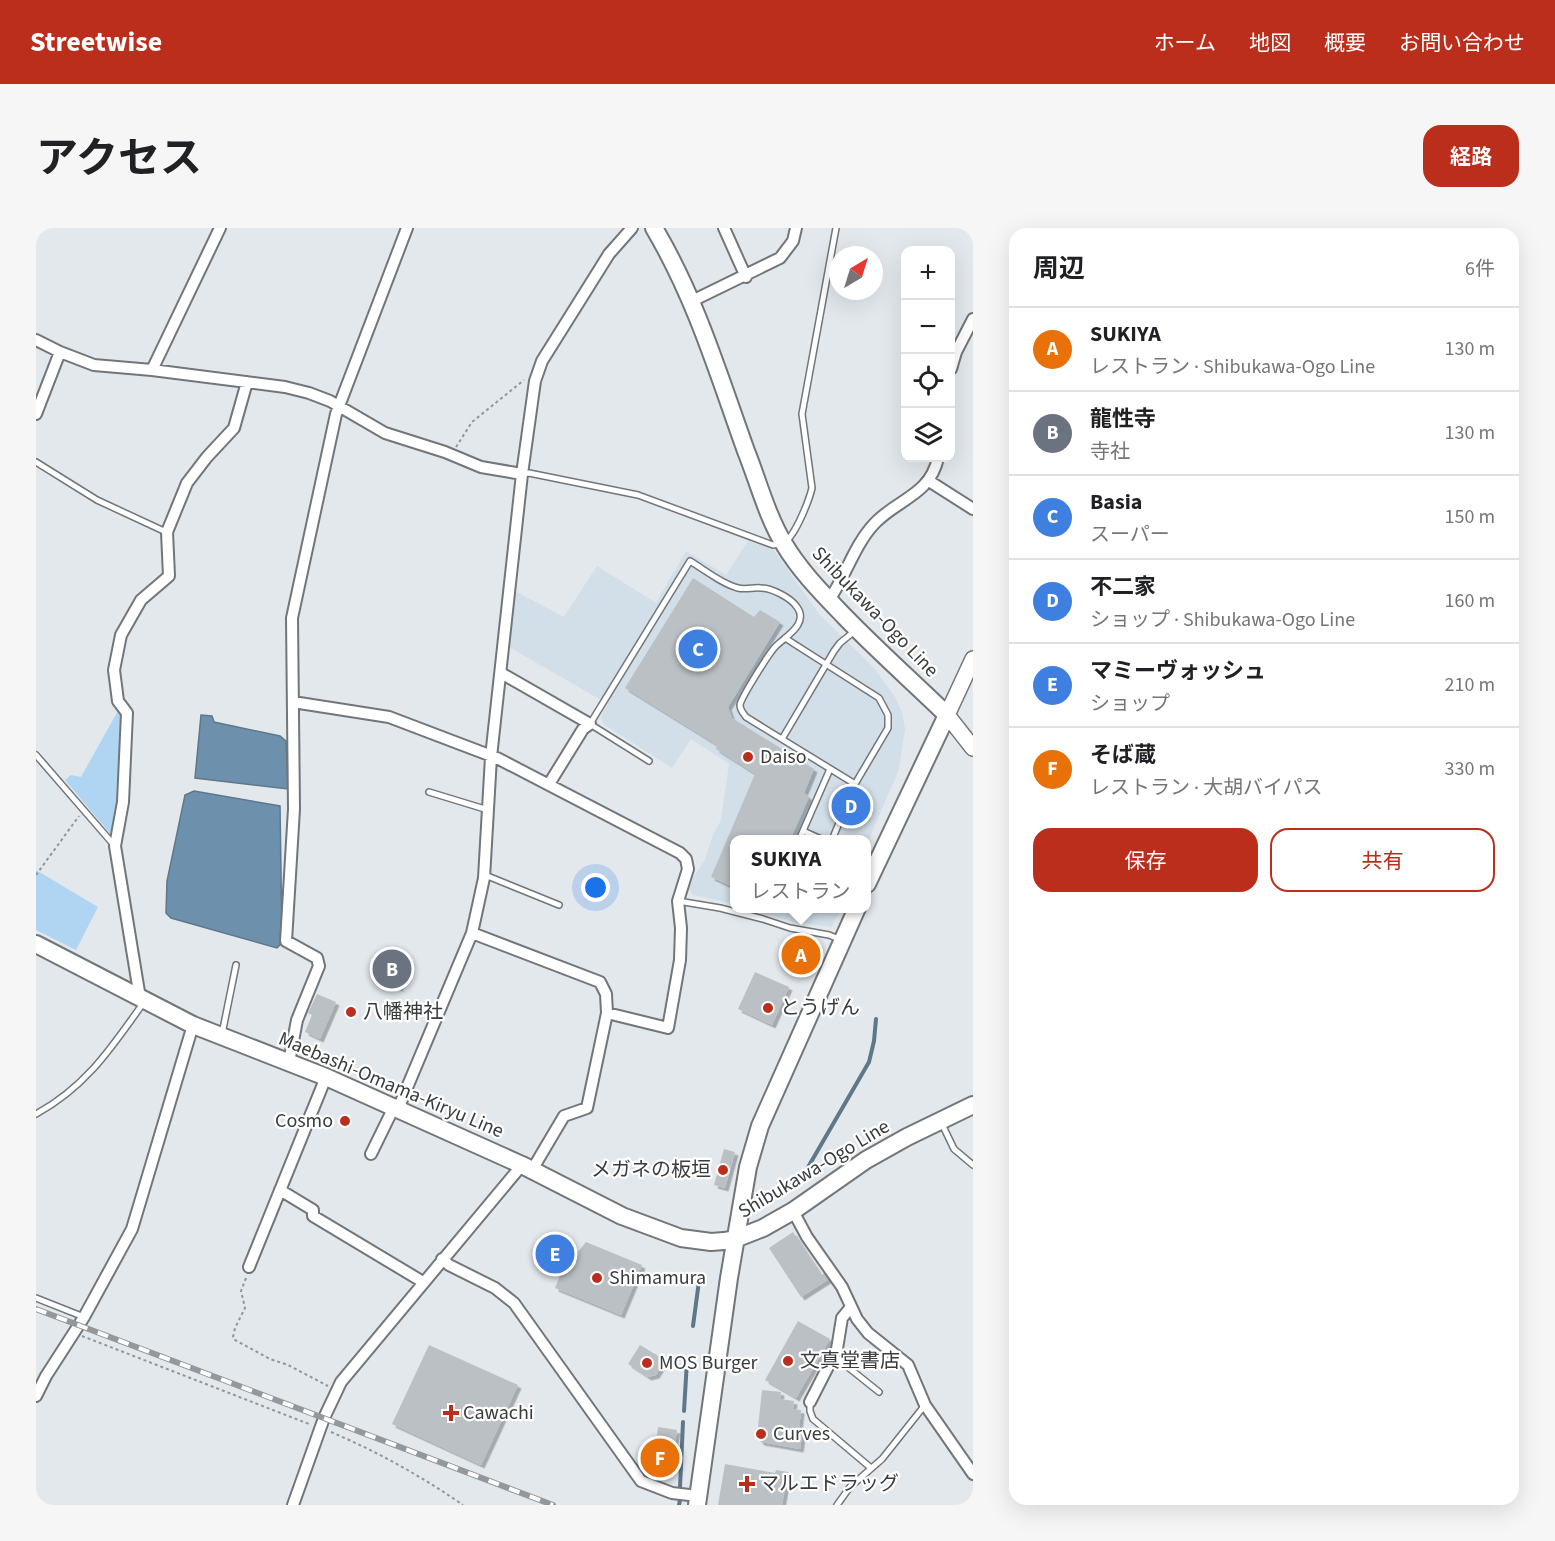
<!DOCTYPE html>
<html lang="ja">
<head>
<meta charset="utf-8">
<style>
  :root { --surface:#fff; --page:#f6f6f6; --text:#202124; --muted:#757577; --line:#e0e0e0; --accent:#bb2e1b }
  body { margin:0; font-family:"Source Sans 3","Noto Sans JP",sans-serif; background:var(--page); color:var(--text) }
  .controls { position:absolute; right:18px; top:18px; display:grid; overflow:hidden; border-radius:12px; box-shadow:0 6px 24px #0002 }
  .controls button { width:54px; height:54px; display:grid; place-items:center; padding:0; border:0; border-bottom:2px solid var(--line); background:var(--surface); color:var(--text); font:30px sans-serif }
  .compass { position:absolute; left:793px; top:18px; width:54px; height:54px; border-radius:50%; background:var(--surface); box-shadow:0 6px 24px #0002; rotate:38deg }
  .you { position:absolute; left:560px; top:660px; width:21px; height:21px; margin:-15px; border:4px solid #fff; border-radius:50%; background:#1a73e8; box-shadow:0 0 0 9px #1a73e833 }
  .badge { display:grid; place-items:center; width:39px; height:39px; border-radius:50%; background:var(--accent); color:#fff; font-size:20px; font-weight:700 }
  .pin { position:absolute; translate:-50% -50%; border:3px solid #fff; box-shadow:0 2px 6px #0006 }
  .popup { position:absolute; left:694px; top:607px; width:141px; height:78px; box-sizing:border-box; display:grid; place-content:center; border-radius:12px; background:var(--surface); filter:drop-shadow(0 2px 4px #0005); font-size:20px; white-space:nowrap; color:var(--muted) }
  .popup b { font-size:22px; color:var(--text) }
  .popup::after { content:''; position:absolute; left:50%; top:100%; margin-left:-12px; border:12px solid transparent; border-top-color:var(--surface) }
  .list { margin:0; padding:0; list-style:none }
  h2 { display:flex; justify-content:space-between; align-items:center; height:78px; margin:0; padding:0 24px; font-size:26px }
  h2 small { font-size:20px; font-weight:400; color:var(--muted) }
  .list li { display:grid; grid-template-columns:39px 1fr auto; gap:18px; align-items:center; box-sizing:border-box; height:84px; padding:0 24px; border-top:2px solid var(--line) }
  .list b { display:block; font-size:22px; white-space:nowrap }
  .list p { margin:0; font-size:20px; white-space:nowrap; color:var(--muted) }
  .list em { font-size:20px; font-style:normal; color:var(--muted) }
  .actions { display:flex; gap:12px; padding:18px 24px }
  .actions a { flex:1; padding:14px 0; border:2px solid var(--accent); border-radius:18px; text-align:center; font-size:21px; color:var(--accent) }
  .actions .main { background:var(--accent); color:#fff }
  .icon { flex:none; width:33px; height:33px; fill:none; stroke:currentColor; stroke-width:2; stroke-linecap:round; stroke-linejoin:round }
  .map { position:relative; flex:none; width:937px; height:1277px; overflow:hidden; border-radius:18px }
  header { display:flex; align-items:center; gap:36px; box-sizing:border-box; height:84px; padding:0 30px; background:var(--accent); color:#fff }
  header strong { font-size:28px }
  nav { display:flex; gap:33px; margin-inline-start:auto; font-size:21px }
  .intro { display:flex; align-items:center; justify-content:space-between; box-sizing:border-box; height:144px; padding:0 36px }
  h1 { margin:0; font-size:42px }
  .button { padding:15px 27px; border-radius:18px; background:var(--accent); color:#fff; font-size:21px; font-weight:700 }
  main { display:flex; gap:36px; padding:0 36px }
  aside { flex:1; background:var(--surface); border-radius:18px; box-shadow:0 6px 24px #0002 }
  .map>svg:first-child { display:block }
  .built { fill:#d2dee8 }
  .green { fill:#b0d5f2 }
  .water { fill:#6d91ac; stroke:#5d788b; stroke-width:1.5 }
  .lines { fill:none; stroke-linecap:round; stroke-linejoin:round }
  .stream { stroke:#5d788b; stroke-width:4 }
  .building { fill:#bbc0c4; filter:url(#shadow) }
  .lane-casing { stroke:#71767a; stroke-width:8 }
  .street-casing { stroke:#71767a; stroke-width:14 }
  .secondary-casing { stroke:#71767a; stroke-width:18 }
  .primary-casing { stroke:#71767a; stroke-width:20 }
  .path { stroke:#919598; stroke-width:2; stroke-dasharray:3 3; stroke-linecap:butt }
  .lane { stroke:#fff; stroke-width:5 }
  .street { stroke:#fff; stroke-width:10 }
  .secondary { stroke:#fff; stroke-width:15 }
  .primary { stroke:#fff; stroke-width:16 }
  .rail-casing { stroke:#94989b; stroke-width:6 }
  .rail { stroke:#fff; stroke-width:4; stroke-dasharray:11; stroke-linecap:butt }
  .poi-dot { fill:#bb2e1b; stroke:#fff; stroke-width:2 }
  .labels { text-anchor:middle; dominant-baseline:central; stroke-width:4.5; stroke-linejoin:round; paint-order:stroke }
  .street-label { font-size:20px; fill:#393c3d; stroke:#fff }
  .poi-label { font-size:20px; fill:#393c3d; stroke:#fff; text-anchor:start }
</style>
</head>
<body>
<header>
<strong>Streetwise</strong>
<nav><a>ホーム</a><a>地図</a><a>概要</a><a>お問い合わせ</a></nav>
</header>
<div class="intro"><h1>アクセス</h1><a class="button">経路</a></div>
<main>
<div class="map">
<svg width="937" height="1277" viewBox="0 0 937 1277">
  <defs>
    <filter id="shadow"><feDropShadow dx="3.5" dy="3.5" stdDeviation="0" flood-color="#0004"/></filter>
  </defs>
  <rect width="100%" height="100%" fill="#e3e8ed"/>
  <!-- built -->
  <path class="built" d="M712 313 738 322 783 386 839 441 859 469 866 484 869 501 863 541 831 616V612H699V676L657 667 653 661 658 649 669 631 677 607 685 592 693 536 655 511 636 540 567 496 565 489 572 476 471 418 477 362 528 389 561 338 620 375 650 323 690 347Z
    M714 681 804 680V681L796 699 757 694Z"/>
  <!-- green -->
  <path class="green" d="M83 481 87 489 84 574 77 609 29 552 35 547 45 549Z
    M0 642 62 679 40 722 0 702Z"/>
  <!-- water -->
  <path class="water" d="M165 487 176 488 178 494 244 508 250 513 252 561 159 550Z
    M158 563 244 578 246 715 241 720 135 690 130 685 131 653 149 567Z"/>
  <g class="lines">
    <!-- stream -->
    <path class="stream" d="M740 965 764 953 833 834 838 813 840 791
      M657 1098 663 1053
      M648 1183 651 1133
      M644 1259 647 1194
      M643 1277 644 1272"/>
  </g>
  <!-- building -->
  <path class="building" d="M657 350 718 389 724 382 744 394 692 479 696 490 778 541 768 565 773 569 754 612H699V660L675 649 719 546 680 521 681 517 589 460Z
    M350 722 375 733 363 760 338 748Z
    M719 744 753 759 736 797 702 781Z
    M281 766 300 774 284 811 269 804 276 787 272 785Z
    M688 921 699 924 689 960 678 957Z
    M757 1004 785 1047 789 1045 793 1051 765 1069 733 1020Z
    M522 1014 531 1022 516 1039 507 1031Z
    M550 1014 606 1037 585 1087 519 1060 525 1045Z
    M762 1093 794 1111 760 1170 729 1152Z
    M393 1117 482 1157 445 1237 356 1196Z
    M604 1117 629 1132 620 1147 612 1149 592 1136Z
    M726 1162 745 1164 744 1171 758 1173 757 1181 765 1182 763 1202 767 1204 764 1221 725 1214 721 1209Z
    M622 1199 641 1202 634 1242 621 1240 620 1246 607 1244 611 1223 619 1219Z
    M689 1236 739 1245 740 1242 752 1244 746 1277H682Z"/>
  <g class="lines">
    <!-- lane casing -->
    <g class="lane-casing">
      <path id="lane" d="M0 234 61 272 130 304
        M486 246 493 245 602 267 737 317C744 316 750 315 754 309 762 299 773 273 776 260L766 186 800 0
        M749 410 843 470 852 487V500L819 556 796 612
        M746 511 798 423 804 415 820 402
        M0 527 78 617
        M613 533 554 496 654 333C669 342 686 356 702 360 710 362 718 359 725 360 736 360 755 370 761 379 773 396 750 408 740 418 733 425 705 470 704 477 704 482 707 485 710 489L819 556
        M393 564 452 582
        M767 603 787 612
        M763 612 794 541
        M449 647 523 677
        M642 673 684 680 727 691 754 700 793 707 803 711
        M186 806 200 737
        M0 886C50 859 76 819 108 774
        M905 894 918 921 937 937
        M0 1070 48 1089
        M798 1128 843 1164
        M774 1174V1183L777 1191 835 1240
        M801 1277 814 1259 846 1231 889 1177"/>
    </g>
    <!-- street casing -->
    <g class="street-casing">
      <path id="street" d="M688 0 710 49
        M656 73 744 30 757 13 760 0
        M0 112 24 124 58 137 116 142 249 159 273 165 294 173 349 205 409 224 445 239 486 246
        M915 141 920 124 937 91
        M116 142 184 0
        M0 186 24 124
        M893 253 937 281
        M793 372C810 348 818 317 839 295 862 271 894 267 902 230
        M465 445 554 496 547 501 513 556
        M257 474 353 489 461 530 644 625 650 631 652 641 642 673 645 700 644 732 632 800 571 785
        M436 705 564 754 570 766 571 785 551 880 528 888 496 942
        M104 770 79 618 87 574 91 485 82 473 78 442 85 407 105 372 133 348 131 304 151 255 171 229 198 200 211 154
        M253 834 261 792 283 738 281 730 250 713 258 581 256 390 300 186 371 0
        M362 881 436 705 448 650 455 529 486 246 499 153 506 133 573 26 596 0
        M335 926 358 879
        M244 962 277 982V988L387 1054
        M757 983 771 1009 806 1059 821 1091 832 1105 872 1137 889 1177 937 1246
        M406 1031 413 1037 459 1060 478 1075 605 1253 636 1265 662 1268
        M213 1039 290 849
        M0 1168 10 1148 48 1089 96 1001 157 797
        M774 1174 801 1121 806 1090 815 1079
        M257 1277 288 1190 305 1154 486 937"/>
    </g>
    <!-- secondary casing -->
    <g class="secondary-casing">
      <path id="secondary" d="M937 431 911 487 937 520"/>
    </g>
    <!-- primary casing -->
    <g class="primary-casing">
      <path id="primary" d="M618 0C660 71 682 145 710 223 722 253 731 288 748 316 764 343 787 366 809 389 842 423 877 454 911 487L831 656
        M0 716 157 797 290 849 486 937 586 988 645 1010 675 1014 688 1013 699 1011 727 1000 757 983 830 932 871 909 937 877
        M661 1277 693 1050 712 939 724 898 821 680"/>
    </g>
    <!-- path -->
    <path class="path" d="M420 219 436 194 488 152
      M0 647 43 588
      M210 1050 205 1063 209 1080 199 1100 197 1109 199 1112 234 1131 252 1137 292 1158
      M46 1108 273 1196
      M295 1204C342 1224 385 1248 427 1277"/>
    <!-- lane -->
    <use href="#lane" class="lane"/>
    <!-- street -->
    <use href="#street" class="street"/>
    <!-- secondary -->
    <use href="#secondary" class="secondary"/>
    <!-- primary -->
    <use href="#primary" class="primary"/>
    <!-- rail casing -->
    <g class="rail-casing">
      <path id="rail" d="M0 1081 517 1277"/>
    </g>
    <!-- rail -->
    <use href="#rail" class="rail"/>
  </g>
  <!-- markers -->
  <g class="poi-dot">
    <circle cx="712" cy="529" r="6"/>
    <circle cx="732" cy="780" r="6"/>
    <circle cx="315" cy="784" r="6"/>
    <circle cx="309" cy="893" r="6"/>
    <circle cx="687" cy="942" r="6"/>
    <circle cx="561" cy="1050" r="6"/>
    <circle cx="752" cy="1133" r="6"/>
    <circle cx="611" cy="1135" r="6"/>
    <path d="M412 1176h6v6h6v6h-6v6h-6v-6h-6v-6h6z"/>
    <circle cx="725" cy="1206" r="6"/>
    <path d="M708 1247h6v6h6v6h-6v6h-6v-6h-6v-6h6z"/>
  </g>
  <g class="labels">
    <!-- street labels -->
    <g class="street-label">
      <text transform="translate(839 384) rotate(46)">Shibukawa-Ogo Line</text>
      <text transform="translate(355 857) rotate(23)">Maebashi-Omama-Kiryu Line</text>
      <text transform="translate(778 941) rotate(-31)">Shibukawa-Ogo Line</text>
    </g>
    <!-- poi labels -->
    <g class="poi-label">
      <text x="724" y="529">Daiso</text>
      <text x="744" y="780">とうげん</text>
      <text x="327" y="784">八幡神社</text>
      <text x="297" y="893" text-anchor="end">Cosmo</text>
      <text x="675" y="942" text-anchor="end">メガネの板垣</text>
      <text x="573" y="1050">Shimamura</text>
      <text x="764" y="1133">文真堂書店</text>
      <text x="623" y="1135">MOS Burger</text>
      <text x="427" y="1185">Cawachi</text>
      <text x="737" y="1206">Curves</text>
      <text x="723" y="1256">マルエドラッグ</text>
    </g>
  </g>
</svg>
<div class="controls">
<button>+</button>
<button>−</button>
<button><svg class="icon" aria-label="locate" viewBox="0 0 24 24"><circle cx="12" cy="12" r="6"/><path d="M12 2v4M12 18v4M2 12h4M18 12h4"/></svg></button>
<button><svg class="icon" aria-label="layers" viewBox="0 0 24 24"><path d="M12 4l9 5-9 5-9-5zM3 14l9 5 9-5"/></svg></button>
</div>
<svg class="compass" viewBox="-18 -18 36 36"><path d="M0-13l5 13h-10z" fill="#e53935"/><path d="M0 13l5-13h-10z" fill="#757577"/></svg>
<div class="you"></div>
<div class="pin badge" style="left:765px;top:727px;background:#e8710a">A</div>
<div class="popup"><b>SUKIYA</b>レストラン</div>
<div class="pin badge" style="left:356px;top:741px;background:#6b7280">B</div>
<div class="pin badge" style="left:662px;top:421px;background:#3f7fe0">C</div>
<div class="pin badge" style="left:815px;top:578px;background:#3f7fe0">D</div>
<div class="pin badge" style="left:519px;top:1026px;background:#3f7fe0">E</div>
<div class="pin badge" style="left:624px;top:1230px;background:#e8710a">F</div>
</div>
<aside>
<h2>周辺<small>6件</small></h2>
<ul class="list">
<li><span class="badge" style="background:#e8710a">A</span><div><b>SUKIYA</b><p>レストラン · Shibukawa-Ogo Line</p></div><em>130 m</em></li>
<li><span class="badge" style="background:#6b7280">B</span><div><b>龍性寺</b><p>寺社</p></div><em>130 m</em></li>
<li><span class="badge" style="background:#3f7fe0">C</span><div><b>Basia</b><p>スーパー</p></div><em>150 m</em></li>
<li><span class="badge" style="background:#3f7fe0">D</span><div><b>不二家</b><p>ショップ · Shibukawa-Ogo Line</p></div><em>160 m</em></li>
<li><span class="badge" style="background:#3f7fe0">E</span><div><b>マミーヴォッシュ</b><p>ショップ</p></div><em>210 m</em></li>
<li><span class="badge" style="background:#e8710a">F</span><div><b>そば蔵</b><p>レストラン · 大胡バイパス</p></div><em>330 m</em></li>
</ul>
<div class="actions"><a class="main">保存</a><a>共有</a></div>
</aside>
</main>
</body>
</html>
